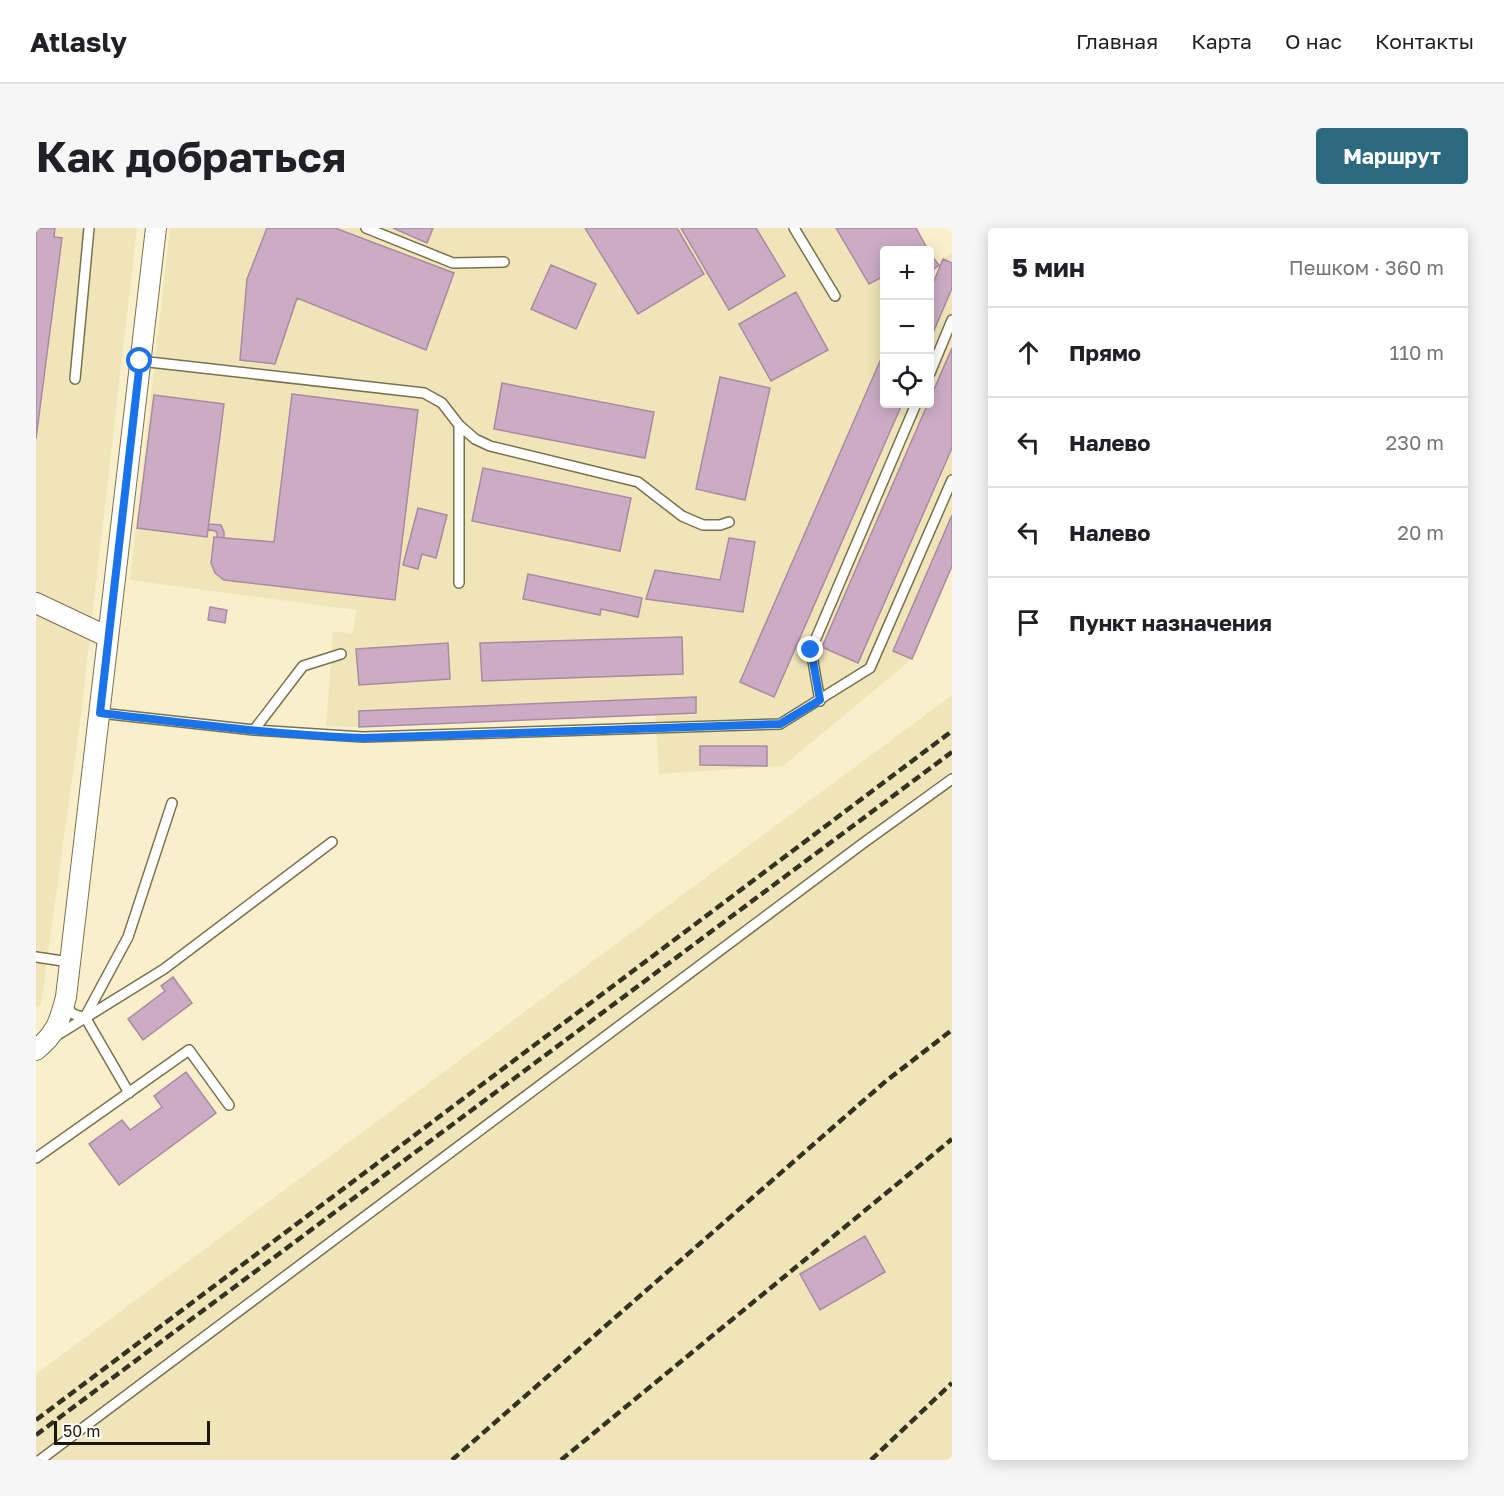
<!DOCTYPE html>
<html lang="ru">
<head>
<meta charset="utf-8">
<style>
  :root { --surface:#fff; --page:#f6f6f6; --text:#202124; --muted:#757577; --line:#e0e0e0; --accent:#2a697e }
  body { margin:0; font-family:"Golos Text",sans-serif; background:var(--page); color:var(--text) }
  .controls { position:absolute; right:18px; top:18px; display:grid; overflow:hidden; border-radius:6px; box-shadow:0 3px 15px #0003 }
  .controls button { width:54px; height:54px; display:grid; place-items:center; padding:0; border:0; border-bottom:2px solid var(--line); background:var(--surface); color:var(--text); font:30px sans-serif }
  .scale { position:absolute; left:18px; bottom:15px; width:156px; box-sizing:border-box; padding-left:6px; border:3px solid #1a1709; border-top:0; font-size:16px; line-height:21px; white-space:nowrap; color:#1a1709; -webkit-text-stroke:4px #fefdf5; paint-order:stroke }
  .stop { position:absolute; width:18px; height:18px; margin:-14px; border:4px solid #1a73e8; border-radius:50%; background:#fff }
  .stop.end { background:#1a73e8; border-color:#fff; box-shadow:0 2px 6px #0008 }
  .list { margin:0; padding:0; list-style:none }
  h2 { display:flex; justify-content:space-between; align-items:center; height:78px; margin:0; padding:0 24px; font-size:26px }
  h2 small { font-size:20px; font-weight:400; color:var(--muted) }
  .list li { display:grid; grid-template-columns:39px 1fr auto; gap:18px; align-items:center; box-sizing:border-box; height:90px; padding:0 24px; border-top:2px solid var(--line) }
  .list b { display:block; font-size:22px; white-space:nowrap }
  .list em { font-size:20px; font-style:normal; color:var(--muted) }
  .icon { flex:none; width:33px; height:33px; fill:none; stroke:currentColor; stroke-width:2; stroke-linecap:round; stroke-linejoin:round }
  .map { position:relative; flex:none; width:916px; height:1232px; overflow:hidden; border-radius:6px }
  header { display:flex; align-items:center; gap:36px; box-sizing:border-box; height:84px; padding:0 30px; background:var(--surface); border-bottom:2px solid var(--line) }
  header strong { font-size:28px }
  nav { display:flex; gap:33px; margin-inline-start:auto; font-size:21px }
  .intro { display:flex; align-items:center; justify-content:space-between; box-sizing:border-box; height:144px; padding:0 36px }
  h1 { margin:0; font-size:42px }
  .button { padding:15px 27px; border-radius:6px; background:var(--accent); color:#fff; font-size:21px; font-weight:700 }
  main { display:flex; gap:36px; padding:0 36px }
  aside { flex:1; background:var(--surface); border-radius:6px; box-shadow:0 3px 15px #0003 }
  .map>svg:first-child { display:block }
  .built { fill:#f0e5b9 }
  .building { fill:#ccacc4; stroke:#a98aa1; stroke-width:1.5 }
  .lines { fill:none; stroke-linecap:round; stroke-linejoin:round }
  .lane-casing { stroke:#78704e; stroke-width:12 }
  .street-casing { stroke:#78704e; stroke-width:22 }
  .lane { stroke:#fff; stroke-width:9 }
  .street { stroke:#fff; stroke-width:20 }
  .rail { stroke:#363221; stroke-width:4.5; stroke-dasharray:9 4.5; stroke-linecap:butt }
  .route { stroke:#1a73e8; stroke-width:8 }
</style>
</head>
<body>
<header>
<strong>Atlasly</strong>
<nav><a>Главная</a><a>Карта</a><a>О нас</a><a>Контакты</a></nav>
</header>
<div class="intro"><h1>Как добраться</h1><a class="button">Маршрут</a></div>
<main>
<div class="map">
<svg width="916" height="1232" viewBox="0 0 916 1232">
  <rect width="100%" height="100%" fill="#f9f0cb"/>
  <!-- built -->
  <path class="built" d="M0 0H101L44 494 5 776 0 780Z
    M134 0H880L893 22H848V80L843 85 848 89V176H894V63L907 31 916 24V338L876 431 747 538 623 546 619 487 323 499 290 498 297 403 316 406 321 382 94 352Z
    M916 467V1232H0V1146Z"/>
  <!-- building -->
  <path class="building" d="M0 0H19L18 9 26 10 0 211Z
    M231 0H299L418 45 390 122 261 70 239 136 204 132 211 51Z
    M357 0H397L391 15Z
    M549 0H641L668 46 602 86Z
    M645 0H720L749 48 693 82Z
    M800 0H880L892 22H848V48L833 56Z
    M895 27 903 37 894 44V28Z
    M907 31 916 35V60L894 112V63Z
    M515 37 560 56 540 101 495 81Z
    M760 64 792 122 735 153 703 96Z
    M916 120V220L822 435 786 419Z
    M848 124V176H866L738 469 704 454Z
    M684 149 734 160 709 272 660 261Z
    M466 155 618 184 609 230 458 201Z
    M256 166 382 182 359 372 188 352 179 345 175 335 178 309 238 314Z
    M118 167 188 176 171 309 101 300Z
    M447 240 595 270 584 323 436 293Z
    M382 280 411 287 400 330 386 326 382 341 367 337Z
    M916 287V338L876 431 857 423Z
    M173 296 185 297 188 304V310L181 309V304L172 301Z
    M693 310 719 314 707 384 610 371 619 342 684 352Z
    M492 346 606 370 602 389 565 381 564 387 487 371Z
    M174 379 191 382 189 395 172 392Z
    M646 409 647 446 446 453 444 415Z
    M412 415 414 451 323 457 320 421Z
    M660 469V485L323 499V483Z
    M664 518H731V538L664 537Z
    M137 749 156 775 107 812 92 791 129 763 125 758Z
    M150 844 180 885 83 957 53 916 86 892 94 902 126 879 118 868Z
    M829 1008 849 1044 784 1082 764 1046Z"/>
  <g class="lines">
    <!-- lane casing -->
    <g class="lane-casing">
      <path id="lane" d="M330 0 417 35 468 34
        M758 0 799 68
        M104 133 388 165 406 175 423 197 439 211 454 218 602 254 646 288 667 297H684L693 294
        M894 145 916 92
        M39 151 53 0
        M423 355V197
        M784 473 775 422 880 176
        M64 485 218 502 327 509 744 496 834 440 916 252
        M218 502 267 438 305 426
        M0 729 33 734
        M31 776C34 786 39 788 49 789L93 865
        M49 789 92 709 136 575
        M20 808 128 741 296 614
        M0 930 153 822 193 877
        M4 1232 826 616 916 551"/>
    </g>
    <!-- street casing -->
    <g class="street-casing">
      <path id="street" d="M0 375 72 409
        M0 822C20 806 24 793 30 769L120 0"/>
    </g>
    <!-- lane -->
    <use href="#lane" class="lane"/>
    <!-- street -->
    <use href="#street" class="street"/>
    <!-- rail -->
    <path class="rail" d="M0 1192 916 503
      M0 1207 916 524
      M416 1232 850 853 916 802
      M525 1232 916 911
      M835 1232 916 1155"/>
  </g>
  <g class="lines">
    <!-- route -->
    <path class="route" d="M104 133 64 485C151 495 239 507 327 510L744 496 784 472 775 422"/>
  </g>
</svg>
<div class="controls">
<button>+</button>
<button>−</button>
<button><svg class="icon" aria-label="locate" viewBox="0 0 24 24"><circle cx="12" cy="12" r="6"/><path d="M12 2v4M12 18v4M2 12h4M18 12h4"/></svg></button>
</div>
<div class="scale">50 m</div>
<div class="stop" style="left:104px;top:133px"></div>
<div class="stop end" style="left:775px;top:422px"></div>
</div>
<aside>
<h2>5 мин<small>Пешком · 360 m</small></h2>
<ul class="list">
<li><svg class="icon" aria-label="ahead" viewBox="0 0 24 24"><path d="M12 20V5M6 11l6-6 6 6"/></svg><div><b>Прямо</b></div><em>110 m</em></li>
<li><svg class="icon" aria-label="left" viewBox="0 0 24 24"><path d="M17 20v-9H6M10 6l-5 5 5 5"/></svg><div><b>Налево</b></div><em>230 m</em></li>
<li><svg class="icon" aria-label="left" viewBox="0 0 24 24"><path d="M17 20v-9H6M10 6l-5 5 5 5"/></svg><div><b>Налево</b></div><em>20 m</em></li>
<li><svg class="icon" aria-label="arrive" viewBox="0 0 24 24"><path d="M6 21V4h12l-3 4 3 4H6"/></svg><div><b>Пункт назначения</b></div></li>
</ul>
</aside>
</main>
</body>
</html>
